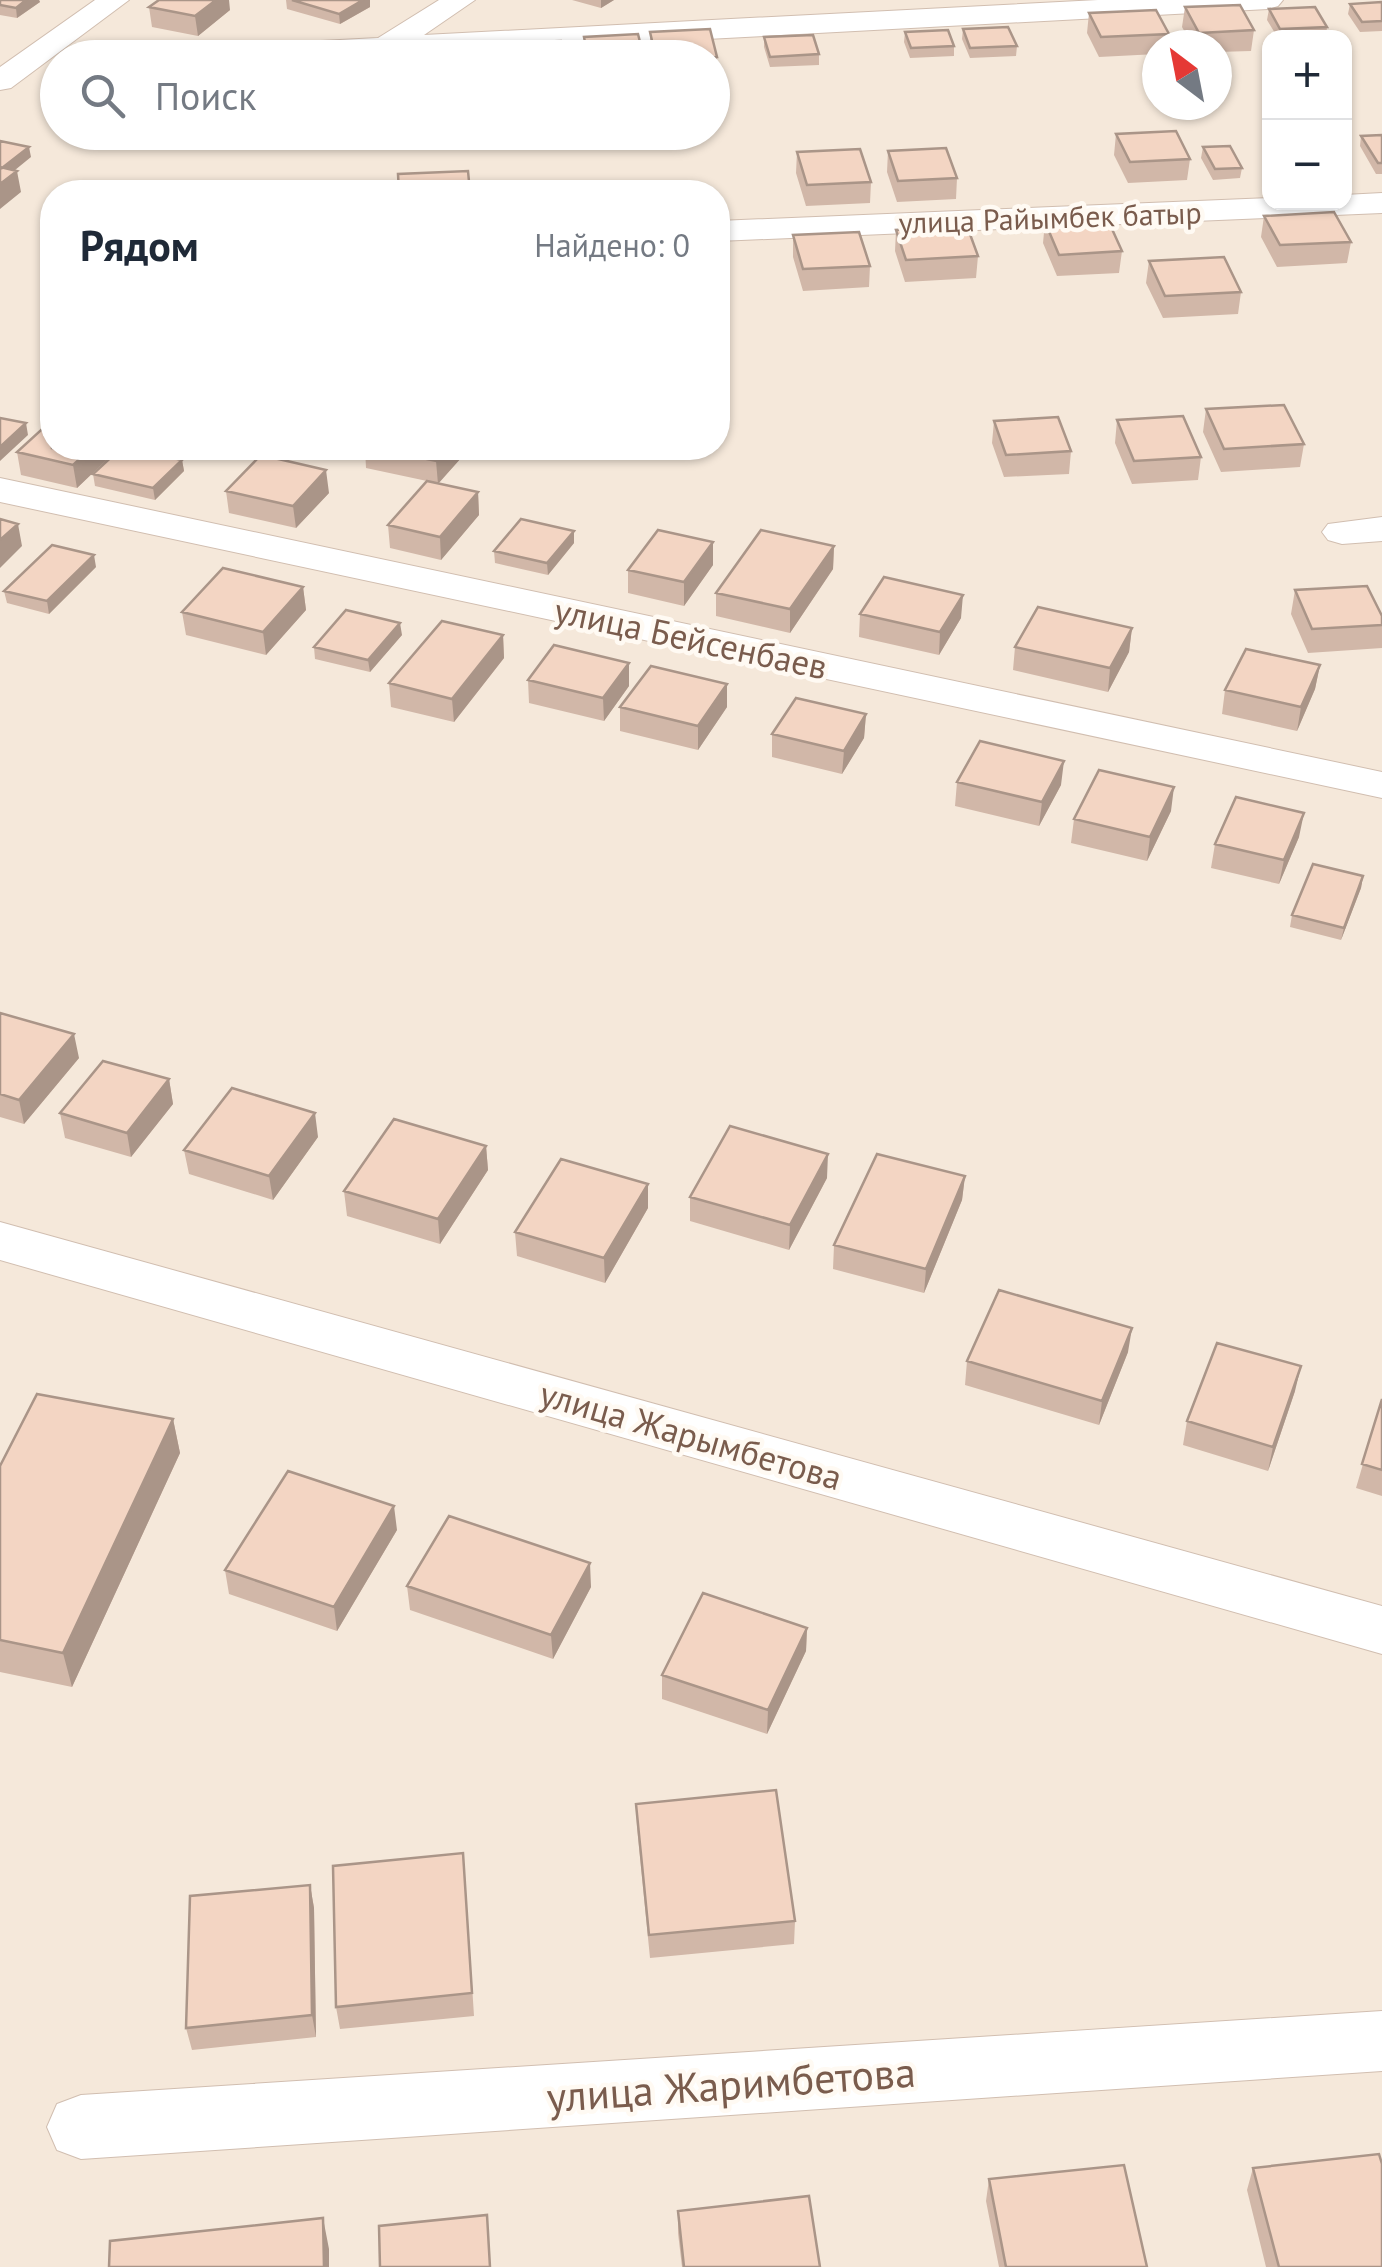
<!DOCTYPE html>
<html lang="ru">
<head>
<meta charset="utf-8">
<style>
  :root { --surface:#fff; --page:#f6f6f7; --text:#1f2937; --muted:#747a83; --line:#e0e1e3 }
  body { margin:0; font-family:"PT Sans",sans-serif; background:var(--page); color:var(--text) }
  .controls { position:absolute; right:30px; top:30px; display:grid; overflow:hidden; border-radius:20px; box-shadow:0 2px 8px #0004 }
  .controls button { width:90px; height:90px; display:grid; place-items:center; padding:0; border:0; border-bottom:2px solid var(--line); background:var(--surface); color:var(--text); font:50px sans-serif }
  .compass { position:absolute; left:1142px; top:30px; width:90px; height:90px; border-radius:50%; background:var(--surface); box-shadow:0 2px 8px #0004; rotate:328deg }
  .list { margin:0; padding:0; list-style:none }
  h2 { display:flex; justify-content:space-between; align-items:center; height:130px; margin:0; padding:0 40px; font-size:42px }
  h2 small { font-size:32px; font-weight:400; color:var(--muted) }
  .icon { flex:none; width:55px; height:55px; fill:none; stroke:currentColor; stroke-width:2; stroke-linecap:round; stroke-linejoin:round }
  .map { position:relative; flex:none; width:1382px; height:2267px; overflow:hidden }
  .search { position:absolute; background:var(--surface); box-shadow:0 2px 8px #0004; left:40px; top:40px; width:690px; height:110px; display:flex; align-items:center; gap:25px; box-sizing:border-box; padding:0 35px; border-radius:55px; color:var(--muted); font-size:38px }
  .panel { position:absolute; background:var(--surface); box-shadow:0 2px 8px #0004; left:40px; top:180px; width:690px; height:280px; border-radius:40px }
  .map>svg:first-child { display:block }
  .residential { fill:#f5e8da; fill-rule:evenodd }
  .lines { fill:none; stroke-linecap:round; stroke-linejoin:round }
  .minor-casing { stroke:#d1beb0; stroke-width:2 }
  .minor { fill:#fff; fill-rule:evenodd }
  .wall { fill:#d1b7a8 }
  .shaded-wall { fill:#aa9588 }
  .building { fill:#f3d5c3; stroke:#aa9588; stroke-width:2.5 }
  .labels { text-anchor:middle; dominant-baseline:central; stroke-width:9; stroke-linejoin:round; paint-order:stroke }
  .far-street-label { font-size:30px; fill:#7a5c4d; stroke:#fffaf3 }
  .street-label { font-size:35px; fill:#7a5c4d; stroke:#fffaf3 }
  .near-street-label { font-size:42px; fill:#7a5c4d; stroke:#fffaf3 }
</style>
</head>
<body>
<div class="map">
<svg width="1382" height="2267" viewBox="0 0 1382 2267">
  <rect width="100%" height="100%" fill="#fdf6ec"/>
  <!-- residential -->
  <path class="residential" d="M0 0H1382V2267H0ZM1270 38H1344V202H1270ZM1157 45H1217V105H1157ZM58 58H712V132H58ZM52 192H718V448H52Z"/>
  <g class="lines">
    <!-- minor casing -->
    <g class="minor-casing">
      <path id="minor" d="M95 0H129L11 88 0 90V67Z
        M439 0H475L424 35 1098 0H1283L1278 6 1268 9 351 58H153L157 51 168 49 378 38Z
        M1382 193V213L718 241V221L1270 198V202H1344V195Z
        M0 478 1382 772V798L0 502Z
        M1382 517V541L1342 544 1328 540 1322 532 1328 524Z
        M0 1222 1382 1606V1654L0 1260Z
        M1382 2011V2071L81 2159 57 2150 47 2127 57 2104 81 2095Z"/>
    </g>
    <!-- minor -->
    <use href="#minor" class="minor"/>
  </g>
  <!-- wall -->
  <path class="wall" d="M0 0H39L40 2 17 18 0 15Z
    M286 0H370V7L340 24 287 9Z
    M572 0H614L601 8Z
    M1382 2V31L1360 32 1348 14 1350 4Z
    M149 7 230 10 198 36 152 27Z
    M1185 7 1254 30 1251 51 1217 52V45H1192L1182 27Z
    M1269 9 1327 27 1326 37 1278 38 1267 20Z
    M1089 13 1169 34 1168 45H1157V54L1099 57 1087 33Z
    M963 29 1017 46 1016 56 970 58 962 39Z
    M650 32 717 57V78H712V58H651Z
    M905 32 954 46V56L910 58 904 42Z
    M764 37 819 54V65L770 67 764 47Z
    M1116 134 1190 159 1187 180 1128 183 1114 155Z
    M1382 135V174H1376L1360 146 1361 136Z
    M1203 147 1242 168 1240 178 1213 180 1201 158Z
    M888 151 957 178 956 199 897 202 887 172Z
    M797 152 871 182 870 203 806 206 796 173Z
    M1264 216 1351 242 1347 263 1277 267 1261 237Z
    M1045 222 1122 251 1119 273 1057 276 1043 243Z
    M896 230 978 256 976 278 905 282 895 251Z
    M793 235 870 266 869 287 803 291 793 257Z
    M1149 261 1241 292 1238 314 1163 318 1146 283Z
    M1206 409 1304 444 1300 467 1221 472 1203 432Z
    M1117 420 1201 457 1198 480 1132 484 1115 443Z
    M994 421 1071 451 1069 474 1004 477 992 443Z
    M52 448H119L77 488 21 475 17 452Z
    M365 448H470L438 483 478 492 479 515 441 560 390 548 388 525 427 481 366 468Z
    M182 460 184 471 155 500 95 486 93 474Z
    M226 491 329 493 296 528 229 513Z
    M574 531V543L548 575 495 563 494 551Z
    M713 542V565L684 606 628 593V570Z
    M834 546 833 569 790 633 716 616V593Z
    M96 567 49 614 7 603 4 591Z
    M303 587 306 610 266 655 186 635 182 612Z
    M1295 590 1382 616V648L1308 653 1291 614Z
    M860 614 961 618 939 655 859 637Z
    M1132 628 1129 652 1108 692 1013 670 1015 647Z
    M402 635 370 672 315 659 314 647Z
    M503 635 504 658 454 722 391 707 389 683Z
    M629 663V686L604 721 529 703 528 680Z
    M1320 665 1315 689 1297 731 1222 714 1225 690Z
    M727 684V707L698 750 620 731V707Z
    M866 714 864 738 842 774 772 757V734Z
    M957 782 1061 785 1039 826 955 806Z
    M1171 811 1147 861 1071 843 1074 819Z
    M1299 837 1279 884 1211 868 1215 844Z
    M1363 876 1361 888 1341 940 1290 927 1292 915Z
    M0 1013 79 1058 24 1124 0 1117Z
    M169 1079 173 1104 131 1157 65 1138 60 1113Z
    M318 1137 273 1200 189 1174 184 1150Z
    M486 1146 488 1170 440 1244 347 1216 344 1191Z
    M965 1176 962 1200 924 1293 833 1269 834 1245Z
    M827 1178 789 1250 690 1221V1197Z
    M648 1208 605 1283 517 1256 515 1232Z
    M1128 1352 1099 1425 965 1385 967 1361Z
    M1295 1391 1268 1471 1183 1445 1187 1421Z
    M1382 1399V1496L1356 1488Z
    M173 1419 180 1453 72 1687 0 1672V1466Z
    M397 1530 337 1631 229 1594 225 1570Z
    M407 1586 591 1587 553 1659 410 1610Z
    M807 1628 806 1651 767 1734 662 1699V1675Z
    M636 1804 795 1921 794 1944 650 1958 637 1827Z
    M465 1876 474 2016 340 2029 336 2007Z
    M310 1885 314 1908 316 2037 192 2050 186 2028Z
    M1253 2168 1382 2267H1266L1247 2190Z
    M989 2179 1147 2267H999L986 2201Z
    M678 2211 820 2267H682L678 2233Z"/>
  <!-- shaded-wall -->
  <path class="shaded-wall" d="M26 0H39L40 2 17 18 16 8Z
    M216 0H229L230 10 198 36 195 16Z
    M363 0H370V7L340 24 339 14Z
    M601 0H614L601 8Z
    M29 147 31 157 4 179 2 168Z
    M17 171 21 192 0 209V184Z
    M26 423 28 435 0 461V447Z
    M92 448H119L77 488 73 465Z
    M449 448H470L438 484 436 461Z
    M182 460 184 471 155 500 153 488Z
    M326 470 329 493 296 528 293 506Z
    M478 492 479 515 441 560 440 537Z
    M18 524 22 546 0 568V540Z
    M574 531V543L548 575 547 563Z
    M713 542V565L684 606V582Z
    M834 546 833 569 790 633V609Z
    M94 555 96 567 49 614 47 601Z
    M303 587 306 610 266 655 263 632Z
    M963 595 961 618 939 655 940 632Z
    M400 623 402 635 370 672 368 660Z
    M1132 628 1129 652 1108 692 1110 668Z
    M503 635 504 658 454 722 452 699Z
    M629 663V686L604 721 603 698Z
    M1320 665 1315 689 1297 731 1301 707Z
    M727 684V707L698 750V726Z
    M866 714 864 738 842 774 844 751Z
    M1064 761 1061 785 1039 826 1042 802Z
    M1174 787 1171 811 1147 861 1150 837Z
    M1304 813 1299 837 1279 884 1284 860Z
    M1363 876 1361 888 1341 940 1344 928Z
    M74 1034 79 1058 24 1124 19 1100Z
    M169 1079 173 1104 131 1157 127 1133Z
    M315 1113 318 1137 273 1200 269 1176Z
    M486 1146 488 1170 440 1244 438 1219Z
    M828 1154 827 1178 789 1250 790 1225Z
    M965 1176 962 1200 924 1293 926 1269Z
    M648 1184V1208L605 1283 604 1258Z
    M1132 1328 1128 1352 1099 1425 1102 1401Z
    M1301 1366 1295 1391 1268 1471 1273 1447Z
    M173 1419 180 1453 72 1687 63 1653Z
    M394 1506 397 1530 337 1631 334 1607Z
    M590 1563 591 1587 553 1659 551 1635Z
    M807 1628 806 1651 767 1734 768 1710Z
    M310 1885 314 1908 316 2037 312 2015Z
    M323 2218 329 2249V2267H324Z"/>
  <!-- building -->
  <path class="building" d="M0 0H26L16 8 0 5Z
    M159 0H216L195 16 149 7Z
    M292 0H363L339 14Z
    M1382 2V21L1362 22 1350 4Z
    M1240 5 1254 30 1199 33 1185 7Z
    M1315 7 1327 27 1280 29 1269 9Z
    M1156 10 1169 34 1101 37 1089 13Z
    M1008 27 1017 46 970 48 963 29Z
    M710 29 717 57 656 58 650 32Z
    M948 30 954 46 911 48 905 32Z
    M638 34 644 58H588L584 37Z
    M813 35 819 54 770 57 764 37Z
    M561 41 564 58H501L499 43Z
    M440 47 441 58H399L398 49Z
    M360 49V58H305V52Z
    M1176 131 1190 159 1130 162 1116 134Z
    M1382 135V163H1378L1361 136Z
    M0 141 29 147 2 168 0 167Z
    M1230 146 1242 168 1215 169 1203 147Z
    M946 148 957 178 898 181 888 151Z
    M860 149 871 182 807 185 797 152Z
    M0 167 17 171 0 184Z
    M468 171 470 192H399L398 174Z
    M1334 212 1351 242 1280 245 1264 216Z
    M1107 218 1122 251 1059 255 1045 222Z
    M967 226 978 256 906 260 896 230Z
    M859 232 870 266 803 269 793 235Z
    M1224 257 1241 292 1165 296 1149 261Z
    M1284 405 1304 444 1224 449 1206 409Z
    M1183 416 1201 457 1134 461 1117 420Z
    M1058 417 1071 451 1006 455 994 421Z
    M0 418 26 423 0 447Z
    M52 420V448H92L73 465 17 452Z
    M121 448H128L182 460 153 488 93 474Z
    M374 448H449L436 461Z
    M261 455 326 470 293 506 226 491Z
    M427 481 478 492 440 537 388 525Z
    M0 519 18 524 0 540Z
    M521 519 574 531 547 563 494 551Z
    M658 530 713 542 684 582 628 570Z
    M761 530 834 546 790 609 716 593Z
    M52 545 94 555 47 601 4 591Z
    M223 568 303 587 263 632 182 612Z
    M884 577 963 595 940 632 860 614Z
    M1367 586 1382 616V625L1312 629 1295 590Z
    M1038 607 1132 628 1110 668 1015 647Z
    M346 610 400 623 368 660 314 647Z
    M442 621 503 635 452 699 389 683Z
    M554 645 629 663 603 698 528 680Z
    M1246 649 1320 665 1301 707 1225 690Z
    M651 666 727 684 698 726 620 707Z
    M796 698 866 714 844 751 772 734Z
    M980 741 1064 761 1042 802 957 782Z
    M1099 770 1174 787 1150 837 1074 819Z
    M1236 797 1304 813 1284 860 1215 844Z
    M1313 864 1363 876 1344 928 1292 915Z
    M0 1013 74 1034 19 1100 0 1094Z
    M103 1061 169 1079 127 1133 60 1113Z
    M232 1088 315 1113 269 1176 184 1150Z
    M394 1119 486 1146 438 1219 344 1191Z
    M730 1126 828 1154 790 1225 690 1197Z
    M877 1154 965 1176 926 1269 834 1245Z
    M561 1159 648 1184 604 1258 515 1232Z
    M999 1290 1132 1328 1102 1401 967 1361Z
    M1217 1343 1301 1366 1273 1447 1187 1421Z
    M37 1394 173 1419 63 1653 0 1640V1466Z
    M1382 1399V1470L1362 1464Z
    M288 1471 394 1506 334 1607 225 1570Z
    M449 1516 590 1563 551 1635 407 1586Z
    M703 1593 807 1628 768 1710 662 1675Z
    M776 1790 795 1921 649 1935 636 1804Z
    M463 1853 472 1993 336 2007 333 1866Z
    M310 1885 312 2015 186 2028 190 1896Z
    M1379 2154 1382 2164V2267H1279L1253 2168Z
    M1124 2165 1147 2267H1006L989 2179Z
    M809 2196 820 2267H684L678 2211Z
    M487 2215 490 2267H380L379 2226Z
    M323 2218 324 2267H109L110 2241Z"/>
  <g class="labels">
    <!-- far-street labels -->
    <g class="far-street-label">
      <text transform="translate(1050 217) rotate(-2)">улица Райымбек батыр</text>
    </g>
    <!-- street labels -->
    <g class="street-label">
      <text transform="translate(691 638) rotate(12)">улица Бейсенбаев</text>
      <text transform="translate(691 1435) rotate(16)">улица Жарымбетова</text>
    </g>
    <!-- near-street labels -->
    <g class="near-street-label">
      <text transform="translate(731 2084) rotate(-4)">улица Жаримбетова</text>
    </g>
  </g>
</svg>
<div class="controls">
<button>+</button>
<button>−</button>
</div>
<svg class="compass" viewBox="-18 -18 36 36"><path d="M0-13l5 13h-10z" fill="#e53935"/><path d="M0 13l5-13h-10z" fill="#747a83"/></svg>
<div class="search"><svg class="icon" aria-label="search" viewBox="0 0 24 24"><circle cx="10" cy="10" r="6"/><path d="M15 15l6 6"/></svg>Поиск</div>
<section class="panel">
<h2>Рядом<small>Найдено: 0</small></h2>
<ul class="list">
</ul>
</section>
</div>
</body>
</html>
